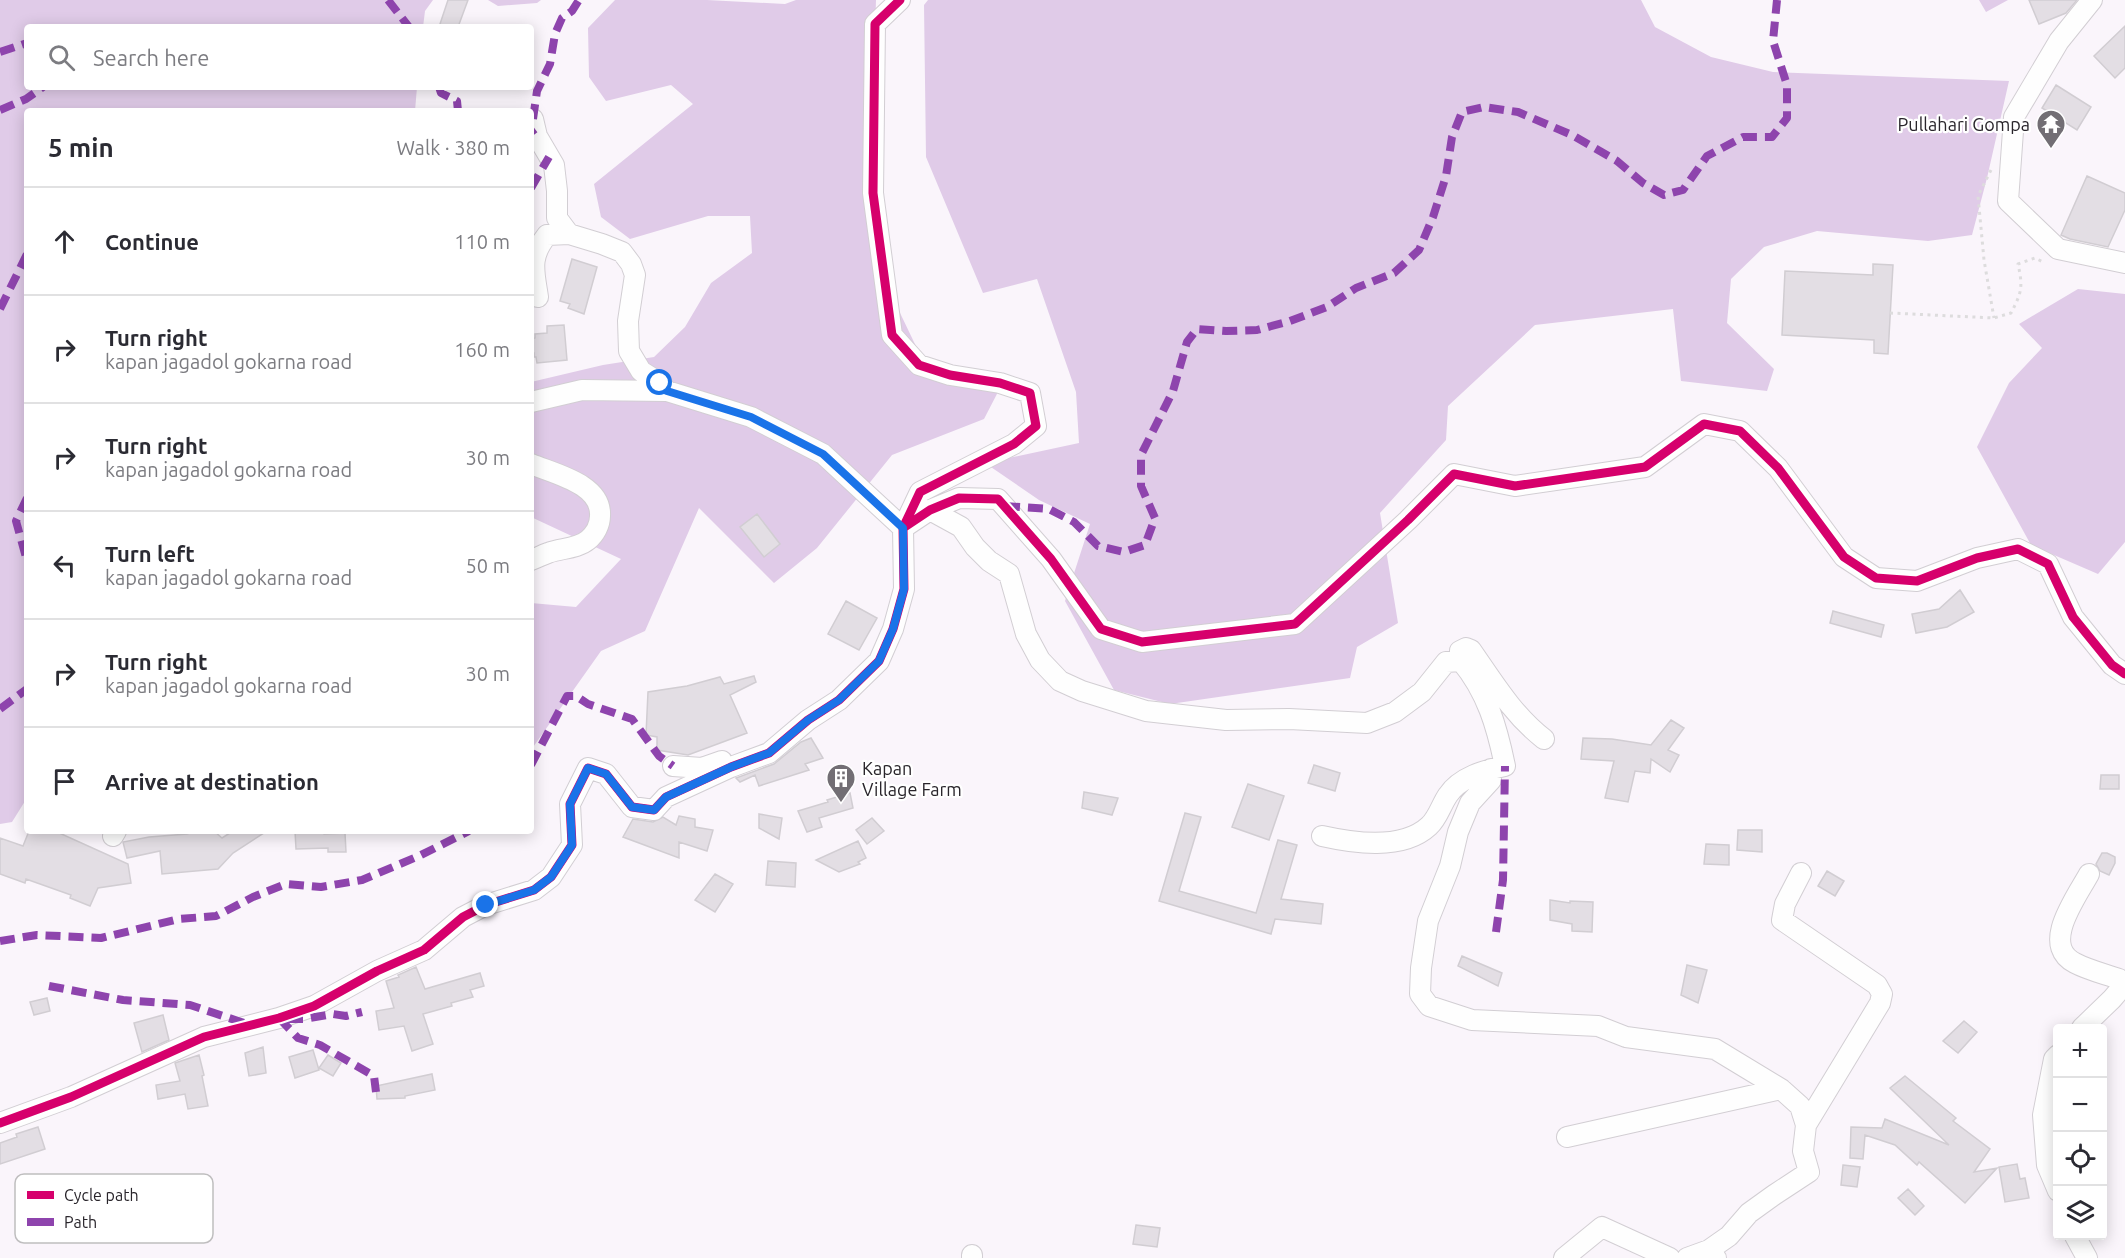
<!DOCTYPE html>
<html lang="en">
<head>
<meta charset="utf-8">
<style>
  :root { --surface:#fff; --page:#f2f2f3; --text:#2b2b33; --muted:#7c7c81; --line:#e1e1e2 }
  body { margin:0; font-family:Ubuntu,sans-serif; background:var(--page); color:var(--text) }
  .controls { position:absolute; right:18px; bottom:18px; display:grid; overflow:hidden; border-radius:6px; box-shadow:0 3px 15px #0003 }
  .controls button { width:54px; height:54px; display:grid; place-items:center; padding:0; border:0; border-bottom:2px solid var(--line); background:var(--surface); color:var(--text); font:30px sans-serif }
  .stop { position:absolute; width:18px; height:18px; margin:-14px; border:4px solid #1a73e8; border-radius:50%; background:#fff }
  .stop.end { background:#1a73e8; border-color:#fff; box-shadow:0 2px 6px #0008 }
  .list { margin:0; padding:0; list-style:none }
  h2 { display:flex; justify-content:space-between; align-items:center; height:78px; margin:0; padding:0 24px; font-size:26px }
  h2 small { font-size:20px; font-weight:400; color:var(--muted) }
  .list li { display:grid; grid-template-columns:39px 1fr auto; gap:18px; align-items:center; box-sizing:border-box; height:108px; padding:0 24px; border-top:2px solid var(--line) }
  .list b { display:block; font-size:22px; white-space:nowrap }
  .list p { margin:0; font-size:20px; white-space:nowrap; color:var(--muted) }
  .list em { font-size:20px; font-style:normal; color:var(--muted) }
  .icon { flex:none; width:33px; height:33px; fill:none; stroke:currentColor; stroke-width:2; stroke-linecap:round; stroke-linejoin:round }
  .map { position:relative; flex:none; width:2125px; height:1258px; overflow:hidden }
  .search { position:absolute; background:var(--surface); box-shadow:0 3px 15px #0003; left:24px; top:24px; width:510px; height:66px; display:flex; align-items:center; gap:15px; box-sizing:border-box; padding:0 21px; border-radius:6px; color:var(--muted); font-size:22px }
  .panel { position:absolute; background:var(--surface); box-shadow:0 3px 15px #0003; left:24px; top:108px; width:510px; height:726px; border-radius:6px }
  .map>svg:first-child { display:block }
  .forest { fill:#e0cbe8 }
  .building { fill:#e3dee4; stroke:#d1cdd2; stroke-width:1.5 }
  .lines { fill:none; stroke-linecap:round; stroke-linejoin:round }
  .minor-casing { stroke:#d2ced3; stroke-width:22 }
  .path { stroke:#dddcdd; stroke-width:3; stroke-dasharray:3 4.5; stroke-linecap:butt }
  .minor { stroke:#fefefe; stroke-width:20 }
  .quiet { stroke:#8e44ad; stroke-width:8; stroke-dasharray:15 8; stroke-linecap:butt }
  .cycleway-casing { stroke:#fff; stroke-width:13 }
  .cycleway { stroke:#d6006c; stroke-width:9 }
  .route { stroke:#1a73e8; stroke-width:8 }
  .labels { text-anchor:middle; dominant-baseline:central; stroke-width:4.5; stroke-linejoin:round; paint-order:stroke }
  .poi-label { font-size:18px; fill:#29252b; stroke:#fff; text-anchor:end }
  .key { fill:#fff; stroke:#bfbebf; stroke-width:1.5 }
  .key-label { font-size:16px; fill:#29252b }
</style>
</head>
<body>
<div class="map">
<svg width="2125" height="1258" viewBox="0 0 2125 1258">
  <rect width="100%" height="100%" fill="#faf5fb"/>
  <!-- forest -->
  <path class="forest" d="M0 0H433L425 11 423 27H27V87H417L415 111H27V798L12 822 0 824Z
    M488 0H541L537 3 498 6Z
    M615 0H707L785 4 796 0H876L871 167 890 292 924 363 999 390 984 419 892 455 817 548 774 583 699 508 645 631 601 651 531 750V603L576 607 621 559 531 517V382L603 365 654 357 685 327 711 283 752 253 750 216H708L630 239 601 217 594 184 693 104 671 85 606 101 589 77 588 28Z
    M928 0H1641L1655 27 1711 57 1773 72 2009 81 1987 178 1972 235 1928 241 1817 231 1764 247 1731 279 1727 323 1774 369 1767 391 1681 381 1673 309 1535 325 1448 406 1446 440 1380 513 1398 623 1357 647 1350 678 1170 704 1114 690 1065 601 1090 524 1039 500 985 463 1079 443 1076 392 1037 279 983 293 926 157 924 5Z
    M1979 0H2008L1986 12Z
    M2078 289 2125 294V542L2098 574 2031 545 1977 447 2009 383 2042 348 2019 324Z"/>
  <!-- building -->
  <path class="building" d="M448 0H468L458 27H439Z
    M2029 0H2077L2066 13 2039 24Z
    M2125 26V68L2115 78 2094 56Z
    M2056 85 2091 107 2077 130 2042 108Z
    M2087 176 2125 193V210L2108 247 2070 239 2061 235Z
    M572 259 597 267 584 314 568 308 570 304 560 301Z
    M1873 264 1893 265 1888 354 1874 353V340L1782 335 1785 271 1873 275Z
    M564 325 567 360 537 363 536 357H534V353H531V339L535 338V334L547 333V326Z
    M757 514 780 544 764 557 740 527Z
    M1960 590 1974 612 1947 627 1916 633 1912 614 1939 609Z
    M846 601 877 618 859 650 828 634Z
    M1833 611 1884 625 1881 637 1830 623Z
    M754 676 756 682 730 695 747 733 688 755 657 750V737L646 735 648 692 687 686 720 677 724 684Z
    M1671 720 1684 728 1668 750 1679 755 1670 772 1651 759 1650 773 1635 771 1628 802 1605 798 1614 761 1581 759 1583 738 1612 739 1651 745Z
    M811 738 823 758 805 764 809 770 759 786 755 775 740 782 736 778 774 764 801 742Z
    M1314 765 1340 773 1335 791 1308 783Z
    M2101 775H2119V789H2100Z
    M1248 784 1284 796 1269 840 1232 827Z
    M1084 792 1118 798 1112 815 1082 808Z
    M850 793 853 808 819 818 822 827 807 832 798 811 828 802 827 800Z
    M1185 813 1201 817 1179 891 1256 913 1278 840 1297 845 1281 899 1323 904 1321 924 1275 919 1271 934 1159 901Z
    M759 814 782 818 779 839 759 828Z
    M679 816 695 819V827L713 830 707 851 679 842V858L623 837 633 819 653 822 663 817 676 825Z
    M872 818 884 831 867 844 856 830Z
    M1738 830H1762V852L1737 850Z
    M29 831H55L128 864 131 883 98 888 90 906 70 898 71 895 26 879 25 883 0 874V838L23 846Z
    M195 831H214L222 838 233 831H267L233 853 218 869 162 874 160 851 127 858 123 842 149 837 187 834Z
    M295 831H323L324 834 345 833 346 852H328V848L296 849Z
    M858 841 866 858 858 862 860 864 839 872 816 860Z
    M1706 844 1729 845V865L1704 864Z
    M2102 853H2107L2115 857V863L2109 875 2100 871 2096 864Z
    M768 861 796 863 795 887 766 885Z
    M1827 871 1844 881 1835 896 1818 886Z
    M715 874 733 884 715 912 695 900Z
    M1550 900 1570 903V901L1593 902 1592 932 1572 931V924L1550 920Z
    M1462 956 1502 973 1498 986 1458 966Z
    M1687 965 1707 970 1698 1003 1681 995Z
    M416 967 425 989 480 973 484 986 470 990 473 997 451 1003 452 1006 423 1014 433 1044 412 1051 404 1026 379 1030 376 1011 394 1008 386 981 399 977 398 975Z
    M47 998 50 1011 34 1015 30 1002Z
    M163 1015 169 1040 142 1052 134 1023Z
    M1964 1021 1977 1032 1958 1053 1943 1041Z
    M263 1047 266 1073 249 1076 245 1053Z
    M313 1050 319 1070 295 1078 289 1057Z
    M199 1055 204 1075 202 1076 208 1106 188 1109 185 1094 158 1099 156 1085 180 1081 175 1063Z
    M328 1055 341 1063 333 1076 319 1068Z
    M432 1074 435 1090 405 1096V1098L377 1099 376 1086Z
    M1905 1076 1956 1118 1953 1121 1990 1149 1974 1172 1997 1168 1965 1203 1919 1162 1917 1165 1895 1145 1865 1135 1863 1159 1850 1158 1851 1127 1882 1128 1885 1119 1949 1145 1890 1088Z
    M38 1127 45 1149 0 1164V1143L17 1137 16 1134Z
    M2017 1164 2020 1179 2025 1178 2029 1198 2005 1202 1999 1167Z
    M1843 1165 1860 1167 1857 1187 1841 1185Z
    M1908 1189 1924 1206 1915 1215 1898 1198Z
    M1136 1225 1160 1228 1157 1247 1133 1244Z"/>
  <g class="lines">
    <!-- minor casing -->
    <g class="minor-casing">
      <path id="minor" d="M2092 0 2059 41 2014 117 2008 201 2058 249 2125 263
        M533 119 537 136 554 165 557 191V218L569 234 602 244 622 252 631 264 635 275 628 321 629 351 641 371 660 383 667 391
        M538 297C534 270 529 258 547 235L569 234
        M531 402 582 390 667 391 751 417 823 454 903 528
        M531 464C555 474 602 484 600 516 600 525 595 534 588 540 577 549 561 548 548 553 542 555 537 558 531 560
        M930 510 961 527 975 547 989 561 1009 574 1026 634 1040 660 1060 681 1082 691 1146 711 1226 720 1289 719 1367 723 1395 712 1422 692 1446 662 1461 661C1487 692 1497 727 1505 766 1485 770 1460 777 1448 795 1441 805 1438 818 1429 826 1402 851 1353 843 1322 836
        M903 528 930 510 959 498 998 499 1051 559 1101 629 1142 642 1295 624 1408 520 1454 474 1515 486 1645 467 1704 424 1740 431 1778 468 1844 557 1876 578 1917 581 1977 558 2018 549 2048 564 2073 617 2112 665 2125 674
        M1461 661 1460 651 1466 648 1471 650C1494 683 1513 715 1544 739
        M673 766 702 768 722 761
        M1491 769V780L1470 803 1458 832 1450 866 1428 921 1421 968 1420 994 1429 1006 1472 1020 1598 1026 1626 1037 1715 1049 1781 1089 1800 1106 1806 1125
        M113 836 116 831
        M2082 1028 2112 999 2124 985 2119 979C2105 974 2088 970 2075 963 2040 945 2076 898 2089 874
        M2058 1055 2054 1059 2043 1115 2047 1165 2058 1191
        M0 1123 71 1097 204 1037 279 1018 314 1006 377 971 424 950 463 917 486 905 534 890 551 877 572 845 570 804 588 768 606 774 632 807 654 810 666 797 731 767 769 753 808 720 839 700 879 661 893 629 904 589 903 528 920 492 1014 444 1036 426 1030 393 1000 383 950 375 919 365 892 335 873 193 875 24 900 0
        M1567 1137 1781 1089
        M2075 1236 2087 1258
        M972 1258V1255
        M1564 1258 1602 1227 1670 1258
        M1687 1258 1709 1250
        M1716 1258 1709 1250 1729 1236 1749 1213 1774 1195 1809 1172 1803 1151 1806 1125 1880 1003 1882 994 1877 985 1782 920 1785 904 1801 873"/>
    </g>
    <!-- path -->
    <path class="path" d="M1991 170 1978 196 1984 260 1994 318
      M1890 313 1994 318 2011 313C2022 292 2023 287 2018 264L2035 258 2045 263"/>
    <!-- minor -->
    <use href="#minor" class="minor"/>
    <!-- quiet -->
    <path class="quiet" d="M388 0 409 27
      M0 52 27 43
      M439 87 441 93 457 101 458 111
      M0 110 26 99 43 87
      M533 119 537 91 550 64 555 34 562 18 572 11 579 0
      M531 132 535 129
      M531 188 549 157
      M0 309 27 254
      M27 498 16 521 27 561
      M1005 506 1049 509 1074 522 1098 546 1124 552 1145 545 1155 518 1141 486V455L1173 391 1187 342 1197 329 1226 331 1257 330 1290 321 1327 307 1356 288 1394 273 1419 250 1433 217 1446 176 1452 137 1462 112 1484 107 1518 112 1572 135 1617 161 1643 183 1664 195 1683 190 1707 156 1743 137H1772L1787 118V85L1773 41 1777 0
      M0 709 27 689
      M531 765 567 696H576L588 704 632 719 659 756 673 766
      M1496 932 1503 880 1505 766
      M0 941 37 935 101 938 179 919 216 916 253 897 286 884 321 887 362 880 419 856 469 831
      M49 986 123 1000 190 1005 250 1025
      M279 1018 298 1038 320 1045 374 1076 376 1092
      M288 1019H304L333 1014 346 1016 362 1012"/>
    <!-- cycleway casing -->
    <g class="cycleway-casing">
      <path id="cycleway" d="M903 528 930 510 959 498 998 499 1051 559 1101 629 1142 642 1295 624 1408 520 1454 474 1515 486 1645 467 1704 424 1740 431 1778 468 1844 557 1876 578 1917 581 1977 558 2018 549 2048 564 2073 617 2112 665 2125 674
        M0 1123 71 1097 204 1037 279 1018 314 1006 377 971 424 950 463 917 486 905 534 890 551 877 572 845 570 804 588 768 606 774 632 807 654 810 666 797 731 767 769 753 808 720 839 700 879 661 893 629 904 589 903 528 920 492 1014 444 1036 426 1030 393 1000 383 950 375 919 365 892 335 873 193 875 24 900 0"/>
    </g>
    <!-- cycleway -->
    <use href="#cycleway" class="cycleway"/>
  </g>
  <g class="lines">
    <!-- route -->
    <path class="route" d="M486 905 534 890 551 877 572 845 570 804 588 768 606 774 632 807 654 810 666 797 731 767 769 753 808 720 839 700 879 661 893 629 904 589 903 528 823 454 751 417 667 391 660 383"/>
  </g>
  <!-- icons -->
  <defs>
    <g id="temple-pin" transform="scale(1.5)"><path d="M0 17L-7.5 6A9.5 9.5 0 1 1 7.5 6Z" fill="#726e74" stroke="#fff"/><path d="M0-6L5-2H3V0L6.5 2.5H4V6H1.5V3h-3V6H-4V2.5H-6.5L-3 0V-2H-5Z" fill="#fff"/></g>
    <g id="building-pin" transform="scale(1.5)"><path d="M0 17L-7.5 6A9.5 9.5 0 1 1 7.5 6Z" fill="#726e74" stroke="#fff"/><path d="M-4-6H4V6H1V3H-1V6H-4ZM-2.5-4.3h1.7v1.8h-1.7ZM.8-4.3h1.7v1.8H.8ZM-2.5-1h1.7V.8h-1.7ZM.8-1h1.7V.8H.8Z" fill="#fff"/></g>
  </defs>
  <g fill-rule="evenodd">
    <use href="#temple-pin" x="2051" y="124"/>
    <use href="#building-pin" x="841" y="778"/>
  </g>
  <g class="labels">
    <!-- poi labels -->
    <g class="poi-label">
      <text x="2030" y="124">Pullahari Gompa</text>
      <text x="862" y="768" text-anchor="start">Kapan<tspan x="862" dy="21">Village Farm</tspan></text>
    </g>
  </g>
  <!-- legend -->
  <rect x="15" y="1174" width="198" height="69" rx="9" class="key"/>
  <rect x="27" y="1191" width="27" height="8" fill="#d6006c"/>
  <rect x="27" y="1218" width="27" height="8" fill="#8e44ad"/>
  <g class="key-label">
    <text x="64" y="1201">Cycle path</text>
    <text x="64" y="1228">Path</text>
  </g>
</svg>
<div class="controls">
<button>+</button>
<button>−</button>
<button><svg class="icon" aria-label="locate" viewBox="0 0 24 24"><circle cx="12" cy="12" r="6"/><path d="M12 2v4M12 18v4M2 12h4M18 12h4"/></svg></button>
<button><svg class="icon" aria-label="layers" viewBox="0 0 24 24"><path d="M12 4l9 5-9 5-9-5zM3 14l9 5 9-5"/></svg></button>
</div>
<div class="stop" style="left:660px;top:383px"></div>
<div class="stop end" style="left:486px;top:905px"></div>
<div class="search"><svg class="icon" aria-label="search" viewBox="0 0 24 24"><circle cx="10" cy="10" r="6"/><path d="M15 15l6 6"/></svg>Search here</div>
<section class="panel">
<h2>5 min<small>Walk · 380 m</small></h2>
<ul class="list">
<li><svg class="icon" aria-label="ahead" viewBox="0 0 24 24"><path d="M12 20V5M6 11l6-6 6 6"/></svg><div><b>Continue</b></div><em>110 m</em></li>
<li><svg class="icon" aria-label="right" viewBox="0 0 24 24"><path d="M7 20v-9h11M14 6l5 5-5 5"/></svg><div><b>Turn right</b><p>kapan jagadol gokarna road</p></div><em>160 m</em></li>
<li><svg class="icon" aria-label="right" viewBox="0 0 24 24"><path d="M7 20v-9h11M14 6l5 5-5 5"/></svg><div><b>Turn right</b><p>kapan jagadol gokarna road</p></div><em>30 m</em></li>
<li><svg class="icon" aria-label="left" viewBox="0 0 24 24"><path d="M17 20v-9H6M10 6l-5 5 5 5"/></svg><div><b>Turn left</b><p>kapan jagadol gokarna road</p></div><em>50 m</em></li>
<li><svg class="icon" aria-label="right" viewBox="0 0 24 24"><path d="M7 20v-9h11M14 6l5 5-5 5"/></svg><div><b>Turn right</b><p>kapan jagadol gokarna road</p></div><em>30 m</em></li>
<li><svg class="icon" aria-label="arrive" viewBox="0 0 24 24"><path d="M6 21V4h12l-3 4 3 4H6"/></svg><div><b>Arrive at destination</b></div></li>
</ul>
</section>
</div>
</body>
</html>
